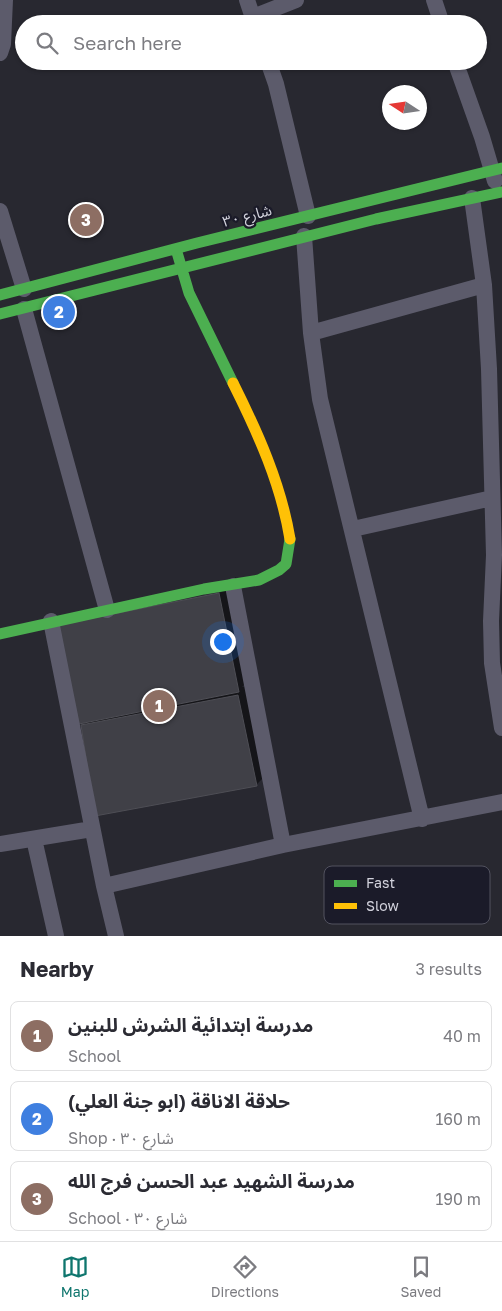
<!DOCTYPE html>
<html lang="en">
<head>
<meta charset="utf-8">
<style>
  :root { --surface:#fff; --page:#f2f2f3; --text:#2b2b33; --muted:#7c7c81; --line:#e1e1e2; --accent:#0f766e }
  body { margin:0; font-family:"Golos Text","Noto Sans Arabic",sans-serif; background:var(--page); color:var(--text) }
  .compass { position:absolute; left:382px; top:85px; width:45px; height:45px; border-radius:50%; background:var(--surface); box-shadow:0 1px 4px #0004; rotate:282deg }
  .you { position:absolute; left:222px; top:641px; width:18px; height:18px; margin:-12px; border:4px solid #fff; border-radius:50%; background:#1a73e8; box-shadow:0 0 0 8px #1a73e833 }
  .badge { display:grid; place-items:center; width:32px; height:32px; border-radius:50%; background:var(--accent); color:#fff; font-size:16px; font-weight:700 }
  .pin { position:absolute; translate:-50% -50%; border:2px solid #fff; box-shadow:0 1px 5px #0006 }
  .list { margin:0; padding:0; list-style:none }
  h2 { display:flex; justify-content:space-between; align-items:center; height:65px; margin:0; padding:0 20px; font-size:21px }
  h2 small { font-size:16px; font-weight:400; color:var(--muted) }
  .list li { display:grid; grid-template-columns:32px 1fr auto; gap:15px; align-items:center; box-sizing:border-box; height:70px; margin:0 10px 10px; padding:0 10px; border:1px solid var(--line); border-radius:8px }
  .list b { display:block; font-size:19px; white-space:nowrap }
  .list p { margin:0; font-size:16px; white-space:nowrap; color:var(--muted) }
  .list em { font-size:16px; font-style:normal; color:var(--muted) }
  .icon { flex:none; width:28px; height:28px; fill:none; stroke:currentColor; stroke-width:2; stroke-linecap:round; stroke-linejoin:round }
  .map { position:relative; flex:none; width:502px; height:936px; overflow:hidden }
  .search { position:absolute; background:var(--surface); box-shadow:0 1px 4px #0004; left:15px; right:15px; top:15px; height:55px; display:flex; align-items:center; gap:12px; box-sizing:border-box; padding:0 18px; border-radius:28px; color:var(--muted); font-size:19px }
  .sheet { height:305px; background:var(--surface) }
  nav { display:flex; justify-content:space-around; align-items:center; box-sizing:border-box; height:70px; border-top:1px solid var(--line); background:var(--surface); font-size:14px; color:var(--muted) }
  nav a { display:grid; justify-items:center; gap:2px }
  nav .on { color:var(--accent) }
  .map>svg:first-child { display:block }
  .shadow { fill:#0007 }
  .building { fill:#404047; stroke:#4e4e55 }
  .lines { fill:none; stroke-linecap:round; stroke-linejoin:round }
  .street { stroke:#5c5b6b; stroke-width:16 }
  .fast { stroke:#4caf50; stroke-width:11 }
  .slow { stroke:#ffc107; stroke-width:11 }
  .labels { text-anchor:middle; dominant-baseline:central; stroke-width:4.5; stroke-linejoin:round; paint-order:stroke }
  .street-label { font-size:15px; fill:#d2d2dc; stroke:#1b1b29 }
  .key { fill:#1b1b29; stroke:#52525f; stroke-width:1 }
  .key-label { font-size:14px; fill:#d2d2dc }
</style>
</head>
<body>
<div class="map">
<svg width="502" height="936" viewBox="0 0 502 936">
  <rect width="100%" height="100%" fill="#282830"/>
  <!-- shadow -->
  <path class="shadow" d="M236 577 255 674 242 687 247 686 266 775 257 784 96 815 83 726Z"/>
  <!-- building -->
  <path class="building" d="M219 593 239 692 79 724 58 625Z
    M238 695 257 786 95 816 81 725Z"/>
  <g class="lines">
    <!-- street -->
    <path class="street" d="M247 0 255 24
      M434 0 442 24
      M253 17 296 0
      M0 53 3 44 5 0
      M268 61 276 84 308 216
      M455 61 482 137 495 181
      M472 198 484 285 489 369 494 555 491 621 492 663 502 728
      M0 211 24 289
      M304 236 311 333 320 399 422 819
      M24 309 107 610
      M311 333 484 285
      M353 529 492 498
      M233 586 283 845
      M51 621 104 886 116 936
      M34 839 56 936
      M0 844 92 829
      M104 886 283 845 502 802"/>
    <!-- fast -->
    <path class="fast" d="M176 249 189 293 233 383
      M0 295 197 243 502 168
      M0 314 376 219 502 192
      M0 634 204 589 259 580 279 570 286 564 290 539"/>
    <!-- slow -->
    <path class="slow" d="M233 383C258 433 281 484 290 539"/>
  </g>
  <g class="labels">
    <!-- street labels -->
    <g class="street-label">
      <text transform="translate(247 215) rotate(-14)">شارع ٣٠</text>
    </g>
  </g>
  <!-- legend -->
  <rect x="324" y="866" width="166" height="58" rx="8" class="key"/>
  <rect x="334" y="880" width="23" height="7" fill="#4caf50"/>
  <rect x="334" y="903" width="23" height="6" fill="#ffc107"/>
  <g class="key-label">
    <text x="366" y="888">Fast</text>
    <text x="366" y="911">Slow</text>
  </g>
</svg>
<svg class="compass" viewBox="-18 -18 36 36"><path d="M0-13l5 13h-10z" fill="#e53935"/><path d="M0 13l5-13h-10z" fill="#7c7c81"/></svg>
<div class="you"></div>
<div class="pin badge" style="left:159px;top:706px;background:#8d6e63">1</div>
<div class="pin badge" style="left:59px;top:312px;background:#3f7fe0">2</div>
<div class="pin badge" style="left:86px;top:220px;background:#8d6e63">3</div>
<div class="search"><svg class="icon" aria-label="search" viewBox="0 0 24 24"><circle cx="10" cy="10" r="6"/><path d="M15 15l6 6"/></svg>Search here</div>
</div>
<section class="sheet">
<h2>Nearby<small>3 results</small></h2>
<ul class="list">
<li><span class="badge" style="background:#8d6e63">1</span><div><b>مدرسة ابتدائية الشرش للبنين</b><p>School</p></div><em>40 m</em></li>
<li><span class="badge" style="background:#3f7fe0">2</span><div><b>حلاقة الاناقة (ابو جنة العلي)</b><p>Shop · شارع ٣٠</p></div><em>160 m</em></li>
<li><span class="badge" style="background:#8d6e63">3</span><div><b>مدرسة الشهيد عبد الحسن فرج الله</b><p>School · شارع ٣٠</p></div><em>190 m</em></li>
</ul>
</section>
<nav>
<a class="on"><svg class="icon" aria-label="map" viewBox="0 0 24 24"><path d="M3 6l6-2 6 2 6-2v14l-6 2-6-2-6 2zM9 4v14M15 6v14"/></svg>Map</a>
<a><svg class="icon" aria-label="directions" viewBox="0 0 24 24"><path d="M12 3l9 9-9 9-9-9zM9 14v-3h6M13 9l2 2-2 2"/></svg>Directions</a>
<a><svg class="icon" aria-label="saved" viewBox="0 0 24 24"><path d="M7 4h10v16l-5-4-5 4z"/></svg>Saved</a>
</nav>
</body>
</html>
